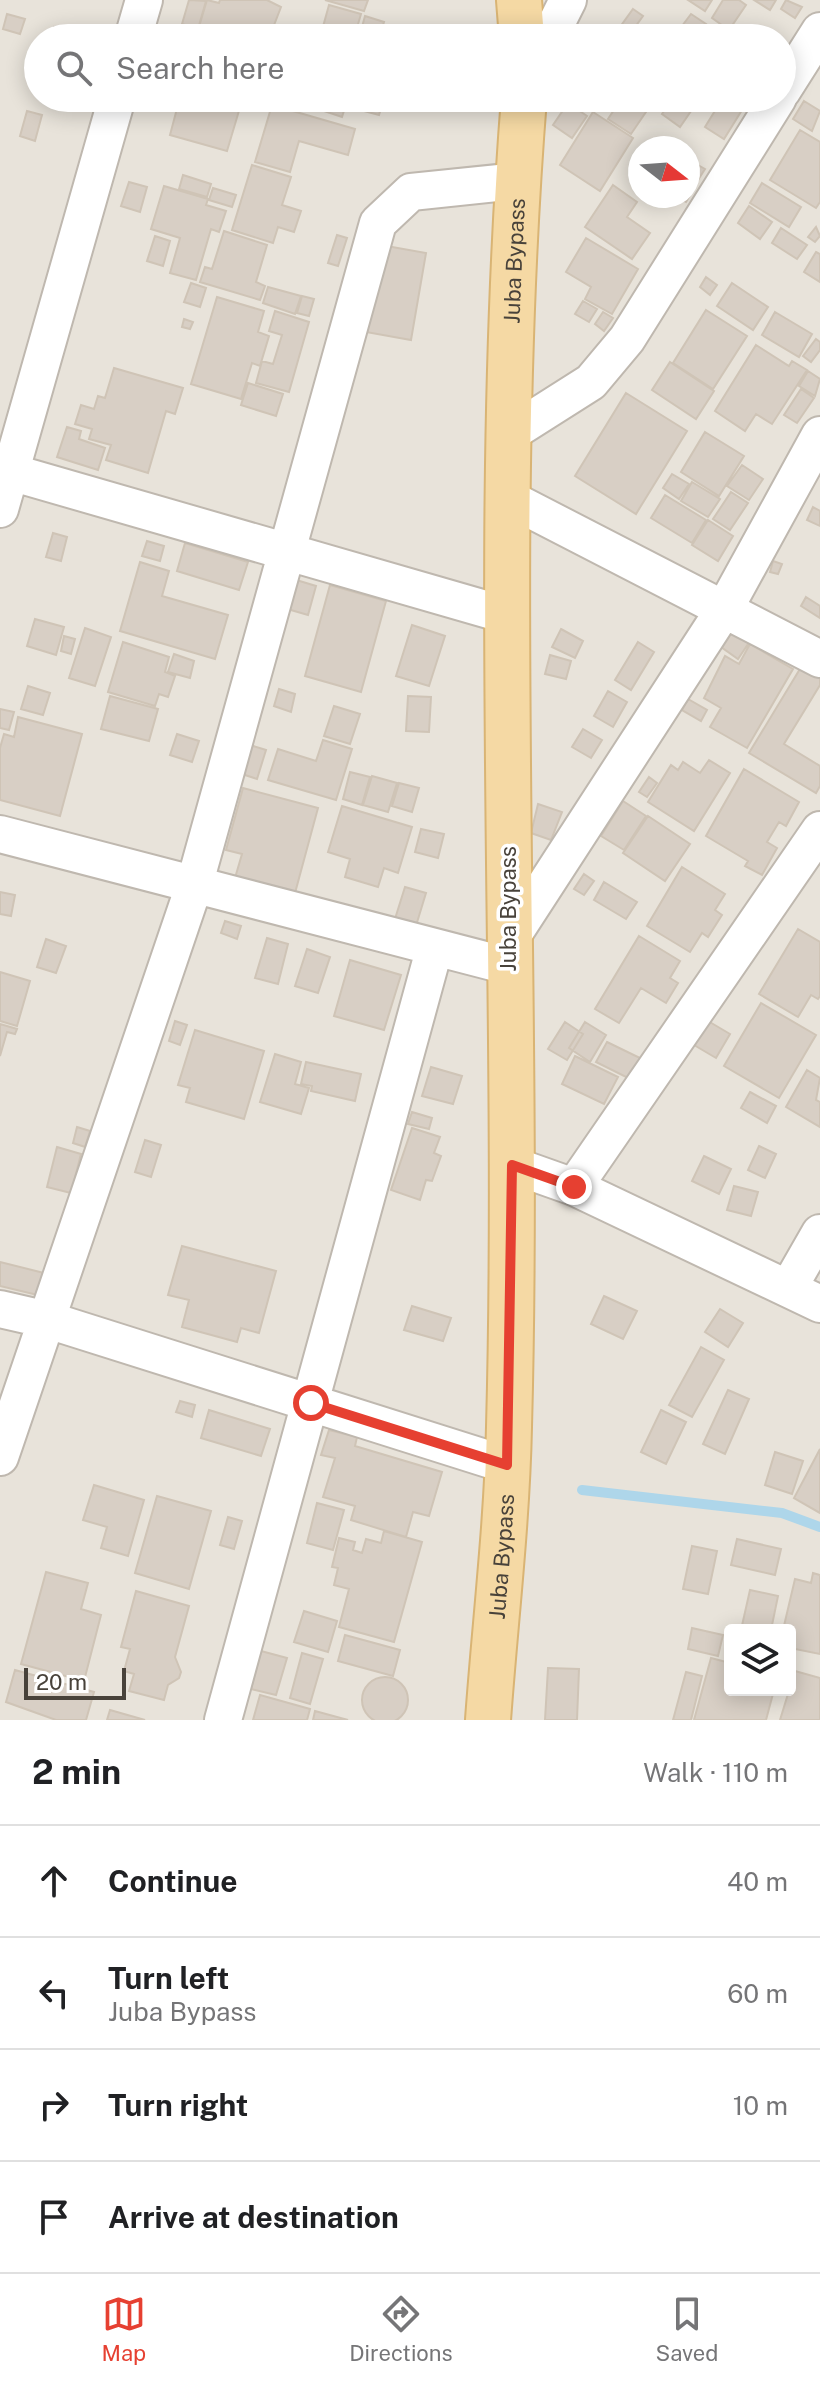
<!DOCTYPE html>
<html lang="en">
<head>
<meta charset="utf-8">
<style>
  :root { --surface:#fff; --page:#f6f6f6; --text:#202124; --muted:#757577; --line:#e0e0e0; --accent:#e64031 }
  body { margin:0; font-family:"Public Sans",sans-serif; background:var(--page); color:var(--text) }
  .controls { position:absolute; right:24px; bottom:24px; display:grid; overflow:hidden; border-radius:8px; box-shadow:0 4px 20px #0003 }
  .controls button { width:72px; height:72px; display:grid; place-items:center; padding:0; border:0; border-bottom:2px solid var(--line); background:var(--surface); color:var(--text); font:40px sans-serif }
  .compass { position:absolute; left:628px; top:136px; width:72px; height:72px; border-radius:50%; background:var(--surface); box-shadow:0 4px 20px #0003; rotate:107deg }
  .scale { position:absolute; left:24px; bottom:20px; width:102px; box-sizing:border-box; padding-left:8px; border:4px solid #48423a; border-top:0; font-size:22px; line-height:28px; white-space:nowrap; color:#48423a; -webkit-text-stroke:6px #fff; paint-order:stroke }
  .stop { position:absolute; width:24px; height:24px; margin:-18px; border:6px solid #e64031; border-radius:50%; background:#fff }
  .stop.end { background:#e64031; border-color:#fff; box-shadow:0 2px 8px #0008 }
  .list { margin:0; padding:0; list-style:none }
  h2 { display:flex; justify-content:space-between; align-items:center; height:104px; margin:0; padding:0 32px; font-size:34px }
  h2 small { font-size:26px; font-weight:400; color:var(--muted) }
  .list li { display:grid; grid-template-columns:52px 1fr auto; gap:24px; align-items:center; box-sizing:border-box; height:112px; padding:0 32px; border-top:2px solid var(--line) }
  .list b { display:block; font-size:30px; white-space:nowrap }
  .list p { margin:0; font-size:26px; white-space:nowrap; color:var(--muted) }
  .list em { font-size:26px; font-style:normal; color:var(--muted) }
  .icon { flex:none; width:44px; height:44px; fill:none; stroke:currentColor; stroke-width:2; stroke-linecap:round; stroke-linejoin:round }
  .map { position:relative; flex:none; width:820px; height:1720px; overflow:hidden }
  .search { position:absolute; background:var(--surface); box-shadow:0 4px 20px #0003; left:24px; right:24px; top:24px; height:88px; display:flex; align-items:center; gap:20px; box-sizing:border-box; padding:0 28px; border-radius:44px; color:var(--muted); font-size:30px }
  .sheet { height:552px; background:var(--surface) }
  nav { display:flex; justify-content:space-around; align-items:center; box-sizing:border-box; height:112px; border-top:2px solid var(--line); background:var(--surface); font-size:22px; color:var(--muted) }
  nav a { display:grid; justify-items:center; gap:4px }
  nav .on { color:var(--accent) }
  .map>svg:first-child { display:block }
  .residential { fill:#e8e3da; fill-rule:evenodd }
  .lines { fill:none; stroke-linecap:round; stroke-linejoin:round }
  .stream { stroke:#aed6ea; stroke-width:10 }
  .building { fill:#d8cfc5; stroke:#cfc4b6; stroke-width:2 }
  .minor-casing { stroke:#bfb8af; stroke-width:40 }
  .major-casing { stroke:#d9b474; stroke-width:48 }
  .minor { stroke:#fff; stroke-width:36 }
  .major { stroke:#f5d9a4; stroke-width:44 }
  .route { stroke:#e64031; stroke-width:10 }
  .labels { text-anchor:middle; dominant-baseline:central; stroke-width:7; stroke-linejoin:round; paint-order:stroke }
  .street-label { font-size:22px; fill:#48423a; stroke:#fff }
</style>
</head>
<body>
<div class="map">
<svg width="820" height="1720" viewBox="0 0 820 1720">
  <rect width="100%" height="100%" fill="#f4f1ec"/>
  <!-- residential -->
  <path class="residential" d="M0 0H820V1720H0ZM38 38H782V98H38ZM640 148H688V196H640ZM730 1630H790V1690H730Z"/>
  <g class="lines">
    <!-- stream -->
    <path class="stream" d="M582 1490 782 1513 820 1527"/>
  </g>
  <!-- building -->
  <path class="building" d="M189 0 206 1 198 29 182 24Z
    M207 0 219 3 220 0H267L281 7 269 38H215L216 35 198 30Z
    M325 0H368L364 11Z
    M688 0H712L705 11Z
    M723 0H739L746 5 729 30 712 18Z
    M754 0H776L770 10Z
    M786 0 802 7 795 18 781 9Z
    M329 5 361 14 354 38 321 34Z
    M633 9 643 16 630 34 620 27Z
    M7 14 25 19 20 34 3 29Z
    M691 14 706 24 697 36 682 26Z
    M365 16 384 22 379 38H359Z
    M54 27 70 31 68 38H51Z
    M286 28 302 33 300 38H284Z
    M635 29 647 38H629Z
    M708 29 723 38H703Z
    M190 98H221L241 104 227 151 170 135 179 101 189 104Z
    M243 98H263L260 108 241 101Z
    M285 98H348L342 117Z
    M356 98H384L379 115 353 108Z
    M622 98H632L648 109 631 134 608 119Z
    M673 98H700L680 127 662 114Z
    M723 98 742 110 724 139 705 127Z
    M804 101 820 111 812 131 793 119Z
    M568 103 587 116 572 138 553 125Z
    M272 105 355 129 348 155 299 141 290 172 255 162Z
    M27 111 42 115 35 141 20 136Z
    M593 112 633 138 600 191 560 165Z
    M800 130 820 142V202L816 208 770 180Z
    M691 161 705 169 698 180 688 174Z
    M252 165 291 177 282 205 301 211 294 232 278 227 273 243 232 230Z
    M183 175 211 184 207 197 179 189Z
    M688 181 695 186 686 202 675 196H688Z
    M129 182 147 187 140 212 121 206Z
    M762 183 801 207 789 227 750 203Z
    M613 185 637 202 627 217 650 233 632 259 585 227Z
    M164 186 208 199 206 205 226 211 219 232 211 229 196 280 170 273 180 238 151 229Z
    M213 188 236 195 232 207 209 200Z
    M749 206 772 222 760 239 738 223Z
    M816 227 820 236 815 242 808 237Z
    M781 228 807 245 797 259 772 243Z
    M224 231 267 245 256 282 265 286 260 300 200 282 205 267 212 269Z
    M337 235 347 238 338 266 328 263Z
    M155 236 170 241 163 266 147 261Z
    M586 238 638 269 612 314 585 299 591 287 566 272Z
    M381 245 426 253 411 340 366 332Z
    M816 252 820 254V282L804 272Z
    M706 277 717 285 710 295 700 287Z
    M191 283 206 288 200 307 184 302Z
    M732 283 768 307 753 330 717 306Z
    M268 287 301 296 295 314 263 303Z
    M302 296 314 299 309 316 297 313Z
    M217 297 264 311 258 332 269 336 260 366 252 363 241 399 191 384Z
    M583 301 597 309 589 322 575 314Z
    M706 310 747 336 713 389 673 363Z
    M275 311 309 322 289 392 256 383 262 361 273 364 282 335 269 331Z
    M603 312 613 318 604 331 595 324Z
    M775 312 812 334 799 357 762 335Z
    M184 319 193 322 190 329 182 327Z
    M816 339 820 342V350L811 362 803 356Z
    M756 345 789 366 792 361 807 370 772 424 756 414 745 431 715 411Z
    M670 362 714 391 696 419 652 390Z
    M114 368 183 388 175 414 166 411 148 473 106 460 111 445 89 439 92 429 75 424 81 405 94 409 98 396 105 398Z
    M808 371 820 379 815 396 799 386Z
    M248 383 283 394 276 416 241 405Z
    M801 389 814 398 797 423 784 415Z
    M626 393 687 431 636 514 575 476Z
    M67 427 81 431 79 439 105 448 98 470 57 457Z
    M705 432 744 456 719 496 681 472Z
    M742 465 763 479 749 500 727 486Z
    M672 474 689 484 679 499 663 488Z
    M692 482 720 499 708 517 681 501Z
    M731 492 748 503 730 530 713 519Z
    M665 495 706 520 692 543 651 518Z
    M813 507 820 511V526L807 520Z
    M708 520 733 536 718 561 692 545Z
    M53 533 67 537 61 561 46 557Z
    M147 541 164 546 160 561 142 556Z
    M185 543 248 562 239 590 177 571Z
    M773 561 782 564 778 574 770 572Z
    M140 562 169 571 162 596 228 615 215 659 120 631Z
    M293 579 316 586 308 615 284 608Z
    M330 585 386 601 361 692 305 676Z
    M806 597 820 606V618L801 606Z
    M35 619 64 627 56 655 27 646Z
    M737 624 754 635 738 659 721 647Z
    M412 625 445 636 429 686 396 676Z
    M85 628 111 637 95 686 69 678Z
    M561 629 583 641 575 658 552 647Z
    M64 636 75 639 71 654 61 651Z
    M123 642 169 657 165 672 175 676 168 697 159 694 155 706 108 692Z
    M638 642 654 652 631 690 615 680Z
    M750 644 793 669 747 748 710 727 721 708 704 698 725 656 739 664Z
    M174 654 194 661 190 678 168 672Z
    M550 655 571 661 566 679 545 674Z
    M803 664 820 675V685L784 744 820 766V786L816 793 749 753Z
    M28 686 50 693 43 715 21 709Z
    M279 689 295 694 291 712 274 706Z
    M608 691 627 702 613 727 594 716Z
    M110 696 158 709 149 741 101 729Z
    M408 696 431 697 429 732 406 731Z
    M688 699 707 710 701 721 682 710Z
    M334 706 360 714 350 744 324 736Z
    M0 709 14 712 9 730 0 728Z
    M18 717 82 734 60 816 0 800V748L4 734 14 737Z
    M583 729 602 740 591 758 572 747Z
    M177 734 199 741 192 762 170 755Z
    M323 740 352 749 336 800 268 780 278 749 316 761Z
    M247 744 266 750 257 779 239 773Z
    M709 760 730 773 694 831 648 802 671 765 678 770 683 762 700 773Z
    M744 769 799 802 786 826 779 822 767 842 777 848 762 875 745 866 748 861 706 836Z
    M350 772 370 777 362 805 343 799Z
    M372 776 397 783 388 812 363 805Z
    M649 777 657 783 647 797 639 792Z
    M399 783 419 788 412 812 392 806Z
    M243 788 318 808 295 893 235 878 242 854 226 850Z
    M623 801 646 816 624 850 601 836Z
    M538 804 562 812 551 840 531 833Z
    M342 806 412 827 398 873 384 868 378 887 345 877 350 859 328 852Z
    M648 816 690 844 665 881 623 853Z
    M421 829 444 834 438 858 415 852Z
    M682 867 725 894 715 910 722 915 708 937 702 933 690 952 647 926Z
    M584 874 594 881 584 895 574 889Z
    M604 882 637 902 626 919 594 900Z
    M405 887 426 893 415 929 394 922Z
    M0 892 15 895 11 916 0 914Z
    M225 921 241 926 237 939 221 933Z
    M798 929 820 942V996L818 999 811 995 798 1017 759 994Z
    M639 936 680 961 670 978 678 983 666 1003 641 988 619 1023 595 1009Z
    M267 938 288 944 278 984 255 978Z
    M46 939 66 946 56 973 37 967Z
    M307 949 330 957 318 993 295 986Z
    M350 960 401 975 384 1030 334 1016Z
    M0 972 30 981 17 1026 0 1021Z
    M761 1003 816 1035 779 1098 724 1066Z
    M175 1021 187 1025 180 1045 169 1041Z
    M708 1021 730 1034 716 1058 694 1045Z
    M565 1022 583 1034 567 1060 548 1049Z
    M585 1022 606 1035 590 1062 569 1048Z
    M0 1024 17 1029 15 1034 7 1032 0 1056Z
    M195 1030 264 1051 244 1119 186 1102 190 1088 178 1085Z
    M607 1042 642 1059 632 1080 596 1062Z
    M275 1054 301 1062 295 1084 309 1088 301 1114 260 1102Z
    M575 1056 618 1077 604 1104 562 1084Z
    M306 1062 361 1074 355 1101 311 1091 312 1086 301 1084Z
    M431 1067 462 1076 453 1104 422 1096Z
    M807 1070 820 1078 816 1100 820 1102V1127L786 1107Z
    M750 1092 776 1106 767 1123 741 1108Z
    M412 1112 432 1118 429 1129 408 1124Z
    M77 1127 90 1131 85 1147 73 1143Z
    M412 1128 440 1137 434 1153 441 1156 432 1181 426 1180 420 1200 391 1190Z
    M145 1140 161 1145 151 1177 135 1172Z
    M759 1146 776 1154 765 1178 748 1170Z
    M57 1147 81 1154 71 1193 47 1187Z
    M704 1156 731 1169 719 1194 692 1181Z
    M734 1186 758 1192 751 1216 727 1210Z
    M182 1246 276 1271 259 1333 241 1328 237 1342 182 1327 189 1300 168 1295Z
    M0 1262 52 1275 46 1297 0 1286Z
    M604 1296 637 1311 623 1339 591 1324Z
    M412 1306 451 1318 443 1341 404 1330Z
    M720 1309 743 1323 728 1347 705 1332Z
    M701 1347 724 1360 692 1417 669 1405Z
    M728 1390 749 1399 725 1454 703 1444Z
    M180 1401 195 1405 192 1417 176 1412Z
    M209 1410 270 1429 261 1456 201 1438Z
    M661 1410 686 1422 666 1464 641 1452Z
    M329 1430 357 1437 355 1446 442 1472 429 1516 413 1512 406 1537 351 1520 355 1506 323 1497 335 1458 321 1455Z
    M820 1449V1513L794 1498Z
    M775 1452 803 1461 792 1494 765 1485Z
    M94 1485 144 1500 128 1556 101 1548 107 1527 83 1520Z
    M157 1496 211 1511 189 1589 135 1573Z
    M317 1503 344 1510 333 1550 307 1543Z
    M228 1517 242 1521 234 1549 220 1545Z
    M384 1531 422 1542 394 1642 339 1627 349 1589 334 1585 338 1568 332 1567 339 1538 355 1542 353 1550 362 1553 366 1539 381 1543Z
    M737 1539 781 1549 775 1575 731 1565Z
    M692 1546 717 1551 708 1594 683 1589Z
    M46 1572 88 1583 81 1609 101 1615 84 1681 21 1664Z
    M813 1573 820 1575V1654L790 1648V1630H783L795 1579 811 1583Z
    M750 1590 778 1596 771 1630H741Z
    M136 1591 189 1606 175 1657 181 1672 179 1678 168 1685 164 1700 129 1691 134 1674 124 1671 130 1649 121 1647Z
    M304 1611 337 1621 328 1652 294 1642Z
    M692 1628 723 1635 718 1656 688 1649Z
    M345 1635 400 1650 393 1676 338 1661Z
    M261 1651 287 1658 276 1695 251 1689Z
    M302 1653 323 1659 310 1704 290 1698Z
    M711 1658 730 1663V1690H774L766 1720H694Z
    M548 1668 579 1669 577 1720H545Z
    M15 1670 94 1692 86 1720H56L6 1702Z
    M795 1671 820 1678V1720H780Z
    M686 1672 702 1676 691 1720H673Z
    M362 1700a23 23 0 1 1 46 0a23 23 0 1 1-46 0Z
    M260 1695 310 1709 307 1720H253Z
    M110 1710 145 1720H107Z
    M315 1711 348 1720H313Z"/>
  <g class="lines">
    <!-- minor casing -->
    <g class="minor-casing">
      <path id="minor" d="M133 38 144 0
        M549 38 568 0
        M782 91 820 31
        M509 434 591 382 627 339 778 98
        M0 469 506 615
        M510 499 820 659
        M0 509 117 98
        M0 834 508 966
        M509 941 725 608 820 435
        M512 1165 574 1187 820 1304
        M574 1187 820 830
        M789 1287 820 1233
        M0 1309 48 1320 507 1465
        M0 1457 194 886 378 223 411 192 517 181
        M223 1720 434 950"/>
    </g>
    <!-- major casing -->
    <g class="major-casing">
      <g id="major">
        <path d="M519 0 522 38"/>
        <path id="s1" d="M488 1720C495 1623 507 1525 509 1427 521 984 489 540 524 98"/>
      </g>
    </g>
    <!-- minor -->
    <use href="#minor" class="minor"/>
    <!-- major -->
    <use href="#major" class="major"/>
  </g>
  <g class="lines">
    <!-- route -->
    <path class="route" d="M311 1403 507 1465 512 1165 574 1187"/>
  </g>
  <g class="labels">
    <!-- street labels -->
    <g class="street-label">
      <text stroke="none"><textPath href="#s1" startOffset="1460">Juba Bypass</textPath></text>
      <text transform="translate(508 909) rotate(-90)">Juba Bypass</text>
      <text stroke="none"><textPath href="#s1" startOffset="164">Juba Bypass</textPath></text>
    </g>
  </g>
</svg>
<div class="controls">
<button><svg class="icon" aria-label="layers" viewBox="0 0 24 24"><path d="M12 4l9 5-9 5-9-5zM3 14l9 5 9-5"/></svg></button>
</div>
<svg class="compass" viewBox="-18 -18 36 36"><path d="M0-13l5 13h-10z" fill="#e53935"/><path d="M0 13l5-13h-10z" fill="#757577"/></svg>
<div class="scale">20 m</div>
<div class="stop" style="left:311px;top:1403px"></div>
<div class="stop end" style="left:574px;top:1187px"></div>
<div class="search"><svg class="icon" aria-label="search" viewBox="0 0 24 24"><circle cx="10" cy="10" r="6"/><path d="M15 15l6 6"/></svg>Search here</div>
</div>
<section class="sheet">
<h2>2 min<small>Walk · 110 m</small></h2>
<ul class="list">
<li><svg class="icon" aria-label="ahead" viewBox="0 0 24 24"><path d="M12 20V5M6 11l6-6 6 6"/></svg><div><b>Continue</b></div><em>40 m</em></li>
<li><svg class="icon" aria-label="left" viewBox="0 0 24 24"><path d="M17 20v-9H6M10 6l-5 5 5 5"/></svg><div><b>Turn left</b><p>Juba Bypass</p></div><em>60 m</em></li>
<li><svg class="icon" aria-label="right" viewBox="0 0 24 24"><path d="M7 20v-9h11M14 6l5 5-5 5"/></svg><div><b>Turn right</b></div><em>10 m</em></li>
<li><svg class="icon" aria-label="arrive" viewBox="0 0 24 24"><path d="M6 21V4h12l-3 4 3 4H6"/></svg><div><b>Arrive at destination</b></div></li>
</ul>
</section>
<nav>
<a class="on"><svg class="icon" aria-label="map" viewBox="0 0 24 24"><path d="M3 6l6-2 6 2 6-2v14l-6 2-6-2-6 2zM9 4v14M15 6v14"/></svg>Map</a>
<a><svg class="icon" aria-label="directions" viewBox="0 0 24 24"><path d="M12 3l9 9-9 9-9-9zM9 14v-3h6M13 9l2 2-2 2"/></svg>Directions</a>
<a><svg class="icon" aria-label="saved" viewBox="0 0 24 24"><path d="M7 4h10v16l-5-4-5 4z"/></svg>Saved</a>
</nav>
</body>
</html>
